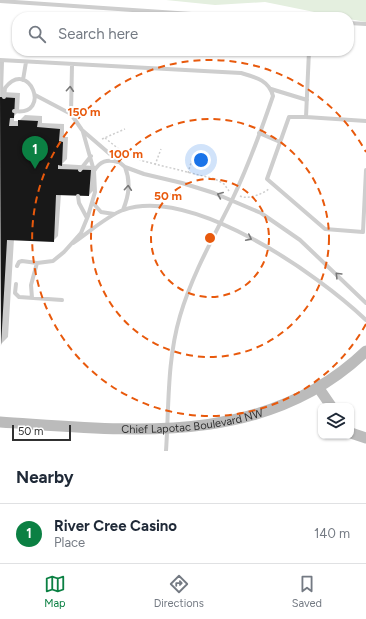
<!DOCTYPE html>
<html lang="en">
<head>
<meta charset="utf-8">
<style>
  :root { --surface:#fff; --page:#f2f2f3; --text:#1f2937; --muted:#747a83; --line:#e0e1e3; --accent:#0b8043 }
  body { margin:0; font-family:Figtree,sans-serif; background:var(--page); color:var(--text) }
  .controls { position:absolute; right:12px; bottom:12px; display:grid; overflow:hidden; border-radius:8px; box-shadow:0 1px 3px #0004 }
  .controls button { width:36px; height:36px; display:grid; place-items:center; padding:0; border:0; border-bottom:1px solid var(--line); background:var(--surface); color:var(--text); font:20px sans-serif }
  .scale { position:absolute; left:12px; bottom:10px; width:59px; box-sizing:border-box; padding-left:4px; border:2px solid #313131; border-top:0; font-size:11px; line-height:14px; white-space:nowrap; color:#313131; -webkit-text-stroke:3px #fff; paint-order:stroke }
  .you { position:absolute; left:201px; top:160px; width:14px; height:14px; margin:-10px; border:3px solid #fff; border-radius:50%; background:#1a73e8; box-shadow:0 0 0 6px #1a73e833 }
  .badge { display:grid; place-items:center; width:26px; height:26px; border-radius:50%; background:var(--accent); color:#fff; font-size:13px; font-weight:700 }
  .pin { position:absolute; translate:-50% -33px; filter:drop-shadow(0 1px 2px #0008) }
  .pin::after { content:''; position:absolute; top:21px; width:14px; height:12px; background:inherit; clip-path:polygon(0 0,100% 0,50% 100%) }
  .list { margin:0; padding:0; list-style:none }
  h2 { display:flex; justify-content:space-between; align-items:center; height:52px; margin:0; padding:0 16px; font-size:17px }
  h2 small { font-size:13px; font-weight:400; color:var(--muted) }
  .list li { display:grid; grid-template-columns:26px 1fr auto; gap:12px; align-items:center; box-sizing:border-box; height:60px; padding:0 16px; border-top:1px solid var(--line) }
  .list b { display:block; font-size:15px; white-space:nowrap }
  .list p { margin:0; font-size:13px; white-space:nowrap; color:var(--muted) }
  .list em { font-size:13px; font-style:normal; color:var(--muted) }
  .icon { flex:none; width:22px; height:22px; fill:none; stroke:currentColor; stroke-width:2; stroke-linecap:round; stroke-linejoin:round }
  .map { position:relative; flex:none; width:366px; height:451px; overflow:hidden }
  .search { position:absolute; background:var(--surface); box-shadow:0 1px 3px #0004; left:12px; right:12px; top:12px; height:44px; display:flex; align-items:center; gap:10px; box-sizing:border-box; padding:0 14px; border-radius:16px; color:var(--muted); font-size:15px }
  .sheet { height:112px; background:var(--surface) }
  nav { display:flex; justify-content:space-around; align-items:center; box-sizing:border-box; height:56px; border-top:1px solid var(--line); background:var(--surface); font-size:11px; color:var(--muted) }
  nav a { display:grid; justify-items:center; gap:2px }
  nav .on { color:var(--accent) }
  .map>svg:first-child { display:block }
  .green { fill:#e4efdf }
  .shadow { fill:#0003 }
  .building { fill:#181818 }
  .lines { fill:none; stroke-linecap:round; stroke-linejoin:round }
  .path { stroke:#cecece; stroke-width:1.5; stroke-dasharray:2 2; stroke-linecap:butt }
  .lane { stroke:#cecece; stroke-width:4 }
  .secondary { stroke:#bbb; stroke-width:11 }
  .oneway { stroke:#787878 }
  .ring { fill:none; stroke:#e8590c; stroke-width:2; stroke-dasharray:7 5 }
  .labels { text-anchor:middle; dominant-baseline:central; stroke-width:4; stroke-linejoin:round; paint-order:stroke }
  .street-label { font-size:11px; fill:#313131; stroke:#fff }
  .centre { fill:#e8590c; stroke:#fff; stroke-width:2 }
  .ring-label { font-size:12px; text-anchor:middle; font-weight:bold; fill:#e8590c; stroke:#fff; stroke-width:4; stroke-linejoin:round; paint-order:stroke }
</style>
</head>
<body>
<div class="map">
<svg width="366" height="451" viewBox="0 0 366 451">
  <rect width="100%" height="100%" fill="#fff"/>
  <!-- green -->
  <path class="green" d="M166 0H366V22L349 19V17H339L265 2 215 5Z"/>
  <!-- shadow -->
  <path class="shadow" d="M0 62H4L3 92 20 93 19 111 14 116V121H19L25 115 42 116V123L64 124V137H68L67 159 62 164 95 166 94 190 89 195 61 194 58 236 53 241 14 239 8 337 1 344Z"/>
  <!-- building -->
  <path class="building" d="M0 97 15 98 14 118H10L9 126H18V120L38 121 37 127 60 129 59 141 63 142 62 166 58 165V169L91 170 89 196 56 195 54 242 7 240 1 346Z"/>
  <g class="lines">
    <!-- path -->
    <path class="path" d="M105 138 120 150 143 161 215 179 224 184 229 191
      M102 139 125 129
      M155 165 161 149
      M188 173 193 156
      M240 196C248 200 262 194 269 189"/>
    <!-- lane -->
    <path class="lane" d="M0 1 236 17
      M349 23 366 24
      M309 51 306 117H289L267 179 325 229 363 232 366 170
      M0 60 241 73C255 77 269 80 273 96 261 131 248 167 232 200 213 238 192 275 180 316 167 360 169 406 166 451
      M23 80 26 62
      M271 89 307 100
      M35 95 71 114 82 130 125 167 144 174 182 183 214 193 261 213 300 240 366 303
      M4 97 5 88C29 57 53 117 14 111
      M71 114 72 65
      M306 117 366 121
      M259 133 280 142
      M80 170 91 156
      M94 171C100 161 107 159 118 162
      M78 196 79 203 87 218
      M93 203 101 212 114 214
      M123 210C129 195 131 182 125 167
      M73 243C88 233 107 216 123 210 192 186 318 274 366 320
      M17 266 19 262 22 261 37 263
      M16 284 15 293 19 297 62 300
      M32 298 31 285 37 263 53 261 64 252 81 233 88 216 95 192 94 171 83 132"/>
    <!-- secondary -->
    <g class="secondary">
      <path d="M318 387 331 406"/>
      <path id="s1" d="M0 422C128 430 264 449 366 351"/>
      <path d="M351 433 366 438"/>
    </g>
  </g>
  <!-- one-way arrows -->
  <defs><path id="oneway-chevron" d="M-2-3.5L2.5 0L-2 3.5" fill="none" stroke-width="1.6" stroke-linecap="round" stroke-linejoin="round"/></defs>
  <g class="oneway">
    <use href="#oneway-chevron" transform="translate(70 89) rotate(-86)"/>
    <use href="#oneway-chevron" transform="translate(128 188) rotate(-86)"/>
    <use href="#oneway-chevron" transform="translate(220 195) rotate(-157)"/>
    <use href="#oneway-chevron" transform="translate(249 238) rotate(27)"/>
    <use href="#oneway-chevron" transform="translate(338 275) rotate(-135)"/>
  </g>
  <!-- distance rings -->
  <g class="ring">
    <circle cx="210" cy="238" r="59"/>
    <circle cx="210" cy="238" r="119"/>
    <path d="M366 324A178 178 0 1 1 366 152"/>
  </g>
  <g class="labels">
    <!-- street labels -->
    <g class="street-label">
      <text stroke="none"><textPath href="#s1" startOffset="193">Chief Lapotac Boulevard NW</textPath></text>
    </g>
  </g>
  <circle cx="210" cy="238" r="6" class="centre"/>
  <g class="ring-label">
    <text x="84" y="116">150 m</text>
    <text x="126" y="158">100 m</text>
    <text x="168" y="200">50 m</text>
  </g>
</svg>
<div class="controls">
<button><svg class="icon" aria-label="layers" viewBox="0 0 24 24"><path d="M12 4l9 5-9 5-9-5zM3 14l9 5 9-5"/></svg></button>
</div>
<div class="scale">50 m</div>
<div class="you"></div>
<div class="pin badge" style="left:35px;top:169px">1</div>
<div class="search"><svg class="icon" aria-label="search" viewBox="0 0 24 24"><circle cx="10" cy="10" r="6"/><path d="M15 15l6 6"/></svg>Search here</div>
</div>
<section class="sheet">
<h2>Nearby<small></small></h2>
<ul class="list">
<li><span class="badge">1</span><div><b>River Cree Casino</b><p>Place</p></div><em>140 m</em></li>
</ul>
</section>
<nav>
<a class="on"><svg class="icon" aria-label="map" viewBox="0 0 24 24"><path d="M3 6l6-2 6 2 6-2v14l-6 2-6-2-6 2zM9 4v14M15 6v14"/></svg>Map</a>
<a><svg class="icon" aria-label="directions" viewBox="0 0 24 24"><path d="M12 3l9 9-9 9-9-9zM9 14v-3h6M13 9l2 2-2 2"/></svg>Directions</a>
<a><svg class="icon" aria-label="saved" viewBox="0 0 24 24"><path d="M7 4h10v16l-5-4-5 4z"/></svg>Saved</a>
</nav>
</body>
</html>
